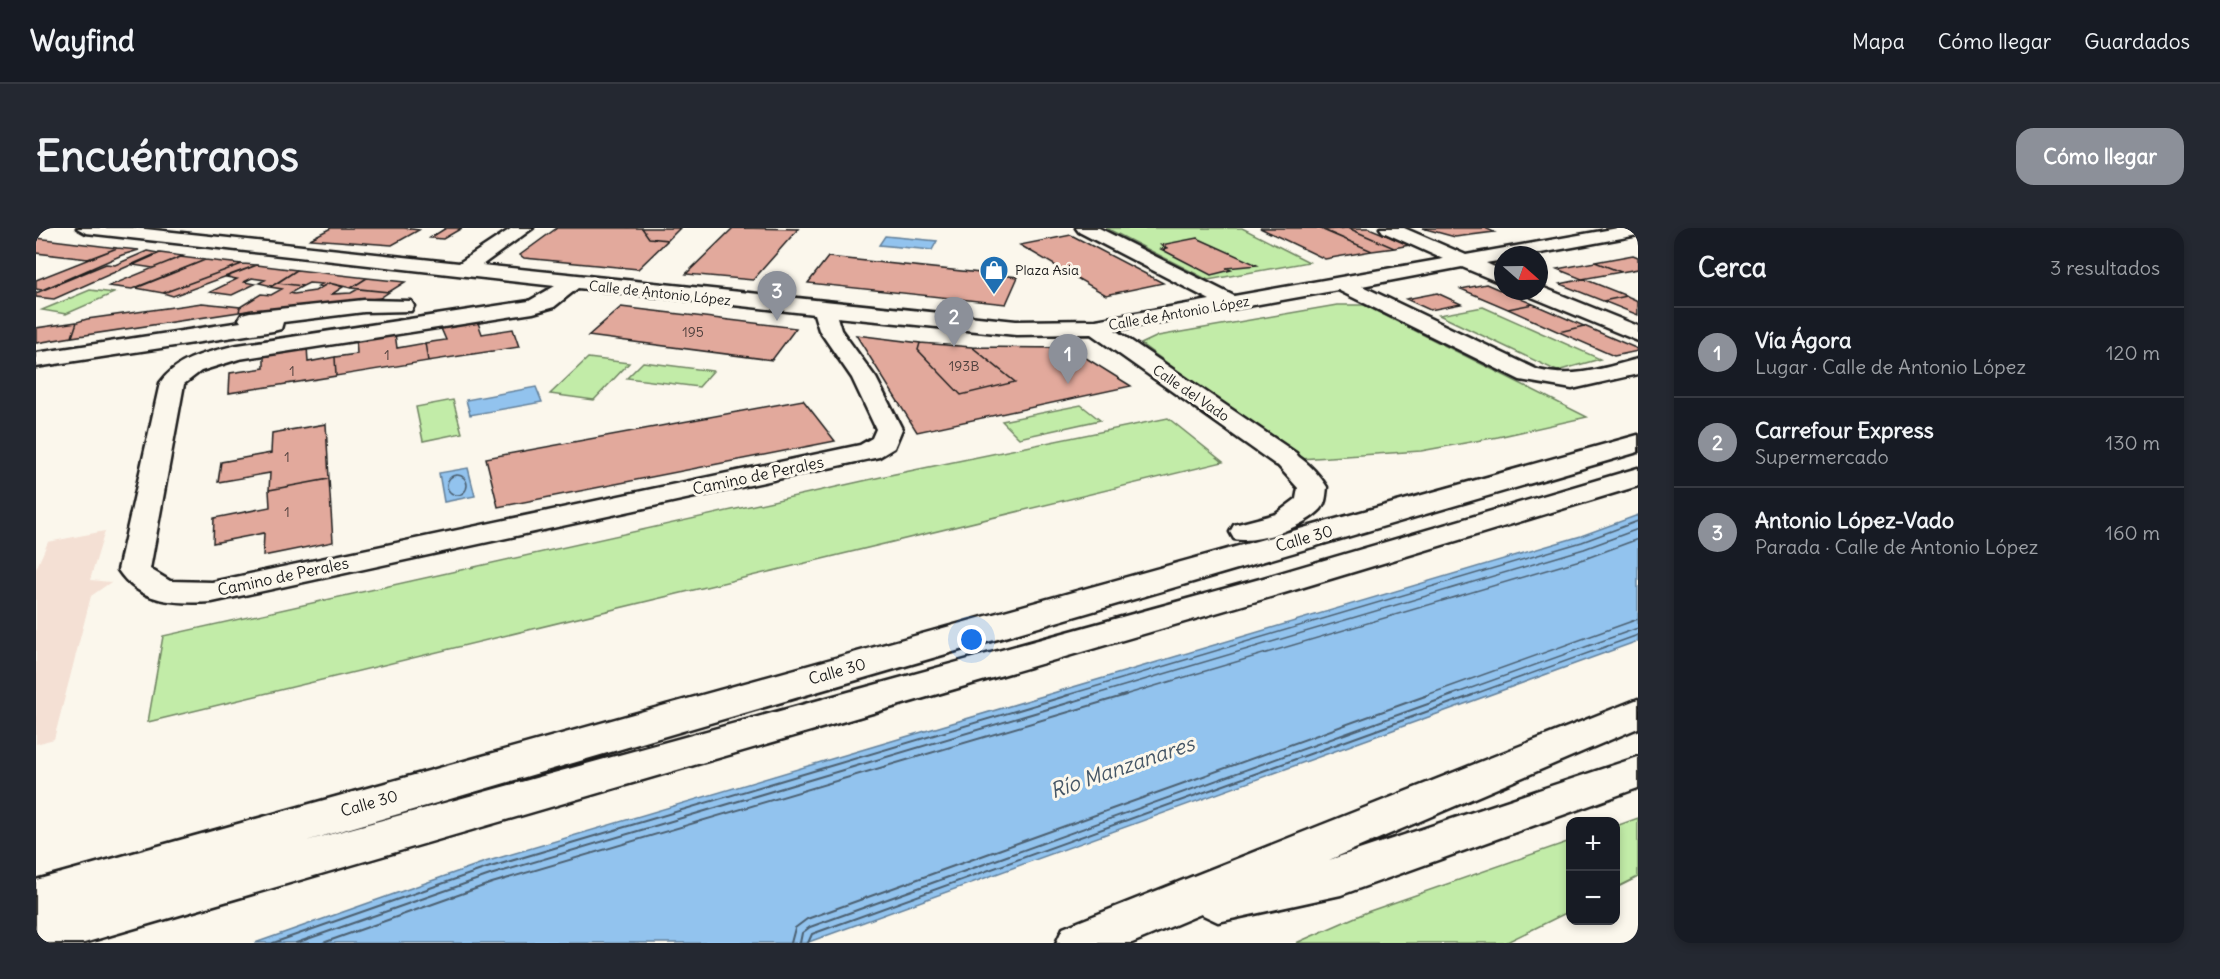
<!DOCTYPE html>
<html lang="es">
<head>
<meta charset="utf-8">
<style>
  :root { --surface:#171b24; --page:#242831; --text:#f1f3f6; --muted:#9ea1a6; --line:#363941; --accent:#8c9099 }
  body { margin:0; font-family:Delius,sans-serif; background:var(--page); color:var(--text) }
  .controls { position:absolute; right:18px; bottom:18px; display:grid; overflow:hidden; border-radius:12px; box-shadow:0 3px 9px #0003 }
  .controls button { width:54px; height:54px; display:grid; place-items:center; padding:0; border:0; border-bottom:2px solid var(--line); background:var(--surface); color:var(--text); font:30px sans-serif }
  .compass { position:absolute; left:1458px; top:18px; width:54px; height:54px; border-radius:50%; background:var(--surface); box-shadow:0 3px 9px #0003; rotate:110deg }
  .you { position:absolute; left:936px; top:412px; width:21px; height:21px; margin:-15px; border:4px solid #fff; border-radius:50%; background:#1a73e8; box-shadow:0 0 0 9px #1a73e833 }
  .badge { display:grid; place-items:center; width:39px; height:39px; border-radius:50%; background:var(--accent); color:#fff; font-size:20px; font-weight:700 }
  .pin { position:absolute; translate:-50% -50px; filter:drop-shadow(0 2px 3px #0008) }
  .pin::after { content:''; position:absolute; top:32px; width:21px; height:18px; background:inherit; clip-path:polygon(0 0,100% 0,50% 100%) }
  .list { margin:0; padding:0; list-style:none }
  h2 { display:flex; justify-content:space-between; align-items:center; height:78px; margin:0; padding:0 24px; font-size:26px }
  h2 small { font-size:20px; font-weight:400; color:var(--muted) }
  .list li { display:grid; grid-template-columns:39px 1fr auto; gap:18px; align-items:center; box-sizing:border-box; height:90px; padding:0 24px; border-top:2px solid var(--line) }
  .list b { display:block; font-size:22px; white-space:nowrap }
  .list p { margin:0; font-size:20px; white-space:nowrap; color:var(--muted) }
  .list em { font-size:20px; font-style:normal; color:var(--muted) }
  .map { position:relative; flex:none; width:1602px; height:715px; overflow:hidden; border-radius:18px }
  header { display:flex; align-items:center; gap:36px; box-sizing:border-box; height:84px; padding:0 30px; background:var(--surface); border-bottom:2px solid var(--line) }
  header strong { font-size:28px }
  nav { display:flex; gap:33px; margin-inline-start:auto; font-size:21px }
  .intro { display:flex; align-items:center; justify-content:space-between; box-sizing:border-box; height:144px; padding:0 36px }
  h1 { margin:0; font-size:42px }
  .button { padding:15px 27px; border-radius:18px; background:var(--accent); color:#fff; font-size:21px; font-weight:700 }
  main { display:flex; gap:36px; padding:0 36px }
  aside { flex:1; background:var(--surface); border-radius:18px; box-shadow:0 3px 9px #0003 }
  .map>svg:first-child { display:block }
  .built { fill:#f4e0d4 }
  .green { fill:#c2eca8; stroke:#6f8462; stroke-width:1.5 }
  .water { fill:#92c3ee; stroke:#63809a; stroke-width:1.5 }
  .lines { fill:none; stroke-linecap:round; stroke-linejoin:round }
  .shore-far1 { stroke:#4b5f70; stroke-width:1.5 }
  .shore { stroke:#4b5f70; stroke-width:2 }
  .building { fill:#e2a99c; stroke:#1c1c1c; stroke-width:1.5 }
  .minor-casing { stroke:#1c1c1c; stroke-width:5 }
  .highway-casing { stroke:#1c1c1c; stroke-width:5 }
  .minor { fill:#fbf7ec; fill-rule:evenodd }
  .highway { fill:#fbf7ec; fill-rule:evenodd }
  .labels { text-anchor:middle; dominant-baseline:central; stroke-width:6; stroke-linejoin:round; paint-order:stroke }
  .far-poi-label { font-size:14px; fill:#1c1c1c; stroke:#fbf7ec; text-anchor:start }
  .far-street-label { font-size:14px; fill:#1c1c1c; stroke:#fbf7ec }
  .number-label { font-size:14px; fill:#4e3f3c }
  .street-label { font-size:16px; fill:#1c1c1c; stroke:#fbf7ec }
  .near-water-label { font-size:21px; font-style:italic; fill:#455666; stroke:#fbf7ec }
</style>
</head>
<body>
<header>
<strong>Wayfind</strong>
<nav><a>Mapa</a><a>Cómo llegar</a><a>Guardados</a></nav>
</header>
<div class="intro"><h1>Encuéntranos</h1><a class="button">Cómo llegar</a></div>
<main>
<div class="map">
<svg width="1602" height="715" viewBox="0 0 1602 715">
  <rect width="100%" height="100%" fill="#fbf7ec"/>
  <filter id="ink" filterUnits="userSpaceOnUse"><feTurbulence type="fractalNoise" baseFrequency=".0167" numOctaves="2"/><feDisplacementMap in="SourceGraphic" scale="12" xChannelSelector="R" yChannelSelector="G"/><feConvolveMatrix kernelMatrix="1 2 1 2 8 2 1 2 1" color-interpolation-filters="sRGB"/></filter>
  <g filter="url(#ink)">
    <!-- built -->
    <path class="built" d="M69 303 54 352 75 354 55 368 18 511 0 516V341L12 314Z"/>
    <!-- green -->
    <path class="green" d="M1070 0H1206L1273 34 1172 52Z
      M54 62 78 65 30 86 6 82Z
      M1301 77H1328L1551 189 1462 209 1385 223 1264 231 1105 116 1122 108Z
      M1447 79 1564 131 1521 143 1403 87Z
      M552 130 593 135 558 172 514 166Z
      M607 134 677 143 663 159 591 150Z
      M417 172 426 205 387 213 380 179Z
      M1045 177 1064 192 983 210 966 193Z
      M1132 190 1187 234 112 494 127 408 854 247Z
      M1602 590V649L1580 660V598Z
      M1534 613V683L1469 715H1260L1331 684Z"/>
    <!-- water -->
    <path class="water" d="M849 8 901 13 896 22 843 17Z
      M500 159 506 174 434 187 430 172Z
      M432 240 439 268 408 274 403 245Z
      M1602 287V413L770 715H219L449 634 1545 308Z"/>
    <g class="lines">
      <!-- shore-far1 -->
      <path class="shore-far1" d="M411 257a10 10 0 1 1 20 0a10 10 0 1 1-20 0Z
        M1028 468 1546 314 1602 293
        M1054 468 1548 321 1602 301
        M1085 468 1551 330 1602 311
        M1388 468 1602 391
        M1413 468 1602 400
        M1433 468 1602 407"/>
      <!-- shore -->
      <path class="shore" d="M237 715 451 640 1033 467
        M260 715 454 647 1059 467
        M287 715 456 655 1090 467
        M755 715 759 700 771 691 1392 467
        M764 715 766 705 774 699 1417 467
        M772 715 776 706 1437 467"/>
    </g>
    <!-- building -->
    <path class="building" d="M295 0H368L383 2 356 17 274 11Z
      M410 0H426L407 11 394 10Z
      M521 0H606L613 10 632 12 602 41 488 30 484 27Z
      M606 0H644L632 12 613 10Z
      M697 0 762 1 717 52 650 46Z
      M1224 0H1283L1336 23 1289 31Z
      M1312 0 1358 20 1336 23 1287 2Z
      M1312 0H1333L1374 17 1358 20Z
      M1386 0H1449L1458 4 1419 9Z
      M1035 7 1127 55 1070 67 984 17Z
      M0 10 81 20 52 31 0 25Z
      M1161 10 1221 37 1190 40 1195 42 1175 47 1125 21 1131 20 1125 17Z
      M81 20 103 22 86 27 6 62 0 61V52Z
      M111 23 122 25 18 71 0 69V65L70 36 79 37Z
      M124 25 147 28 117 40 97 37Z
      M1597 27 1602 29V41L1585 44 1559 34Z
      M144 29 169 32 96 61 73 58Z
      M792 29 982 49 970 76 772 55Z
      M169 32 206 36 127 65 100 60Z
      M1559 34 1585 44 1546 51 1521 41Z
      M206 36 221 37 137 68 127 65Z
      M221 37 261 42 236 58 223 55 229 52 216 50 208 54 219 56 196 67 174 64 201 51 190 49Z
      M261 42 331 50 315 60 293 55 286 59 282 58 286 56 273 55 267 58 241 55Z
      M331 50 369 54 353 64 315 60Z
      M1548 51 1591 68 1567 73 1524 56Z
      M241 55 267 58 254 65 258 66 279 63 293 55 307 59 296 66 315 65 322 61 353 64 344 70 203 84 204 79 225 66 235 67 246 61 234 59Z
      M1450 56 1497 76 1472 81 1425 61Z
      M1401 65 1425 76 1394 82 1370 71Z
      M1591 68 1602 73V87L1567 73Z
      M166 75 204 79 203 84 36 109 41 94 51 91Z
      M1497 76 1548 98 1523 104 1472 81Z
      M585 79 760 100 736 132 552 108Z
      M441 92 446 106 477 101 483 119 392 133 389 115 410 112 404 98Z
      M41 94 36 109 0 115V100Z
      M1548 98 1602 121V123L1578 128 1523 104Z
      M359 105 361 120 389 115 392 133 300 148 299 129 321 126 320 110Z
      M820 107 884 115 882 122 925 167 979 154 936 119 1034 120 1095 158 881 204Z
      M884 115 936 119 979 154 925 167 882 122Z
      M271 118 272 134 299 129 300 148 193 165 194 145 228 140V125Z
      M767 172 799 213 462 279 450 230Z
      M290 196 293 251 233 262 234 245 182 254 185 234 235 225 236 205Z
      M293 251 297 314 227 328 228 305 177 315 178 290 234 279 233 262Z"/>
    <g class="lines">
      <!-- minor casing -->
      <g class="minor-casing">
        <path id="minor" d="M41 0H100L423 35 476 0H497L446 37 980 93 1060 92 1174 72 1043 4 1040 0H1063L1198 68 1407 31 1347 4 1344 0H1368L1430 27 1582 0H1602V7L1494 27H1467V32L1450 35 1467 43V56L1426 39 1326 58 1502 142C1538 151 1567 140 1602 131V146L1536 161 1484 152 1302 62 1079 102 1260 225 1264 231 1260 237 1250 239 1240 237 1055 106 980 107 801 89 805 102 840 150 866 201 858 220 843 229 176 374C139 376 104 375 82 342L124 155C142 129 173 124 202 117L493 73 519 58 50 5ZM542 60 778 86 783 102 816 150 840 201 836 210 824 217 176 354 134 353 114 341 148 156 165 143 203 131 497 85 518 79Z
          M1503 58 1602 98V113L1491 67 1488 63H1503Z
          M328 72 375 73 378 78 375 83 328 84 247 94 245 101 237 103 0 139V125L205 94 203 91 206 86 214 84Z"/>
      </g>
      <!-- highway casing -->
      <g class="highway-casing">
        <path id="highway" d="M1602 207V224L270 613 1224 351 1602 240V258L1248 365 48 715H0V652Z
          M1250 223C1266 227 1282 245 1291 259 1290 267 1290 275 1285 281 1268 299 1222 316 1198 311L1194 304 1198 297 1240 286 1260 271 1262 260 1236 231 1240 225Z
          M1602 471V500L1293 632 1602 529V560L1305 667 1182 694 1165 686 1096 715H1020L1027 700Z"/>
      </g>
      <!-- minor -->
      <use href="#minor" class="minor"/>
      <!-- highway -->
      <use href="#highway" class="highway"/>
    </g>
  </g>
  <!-- icons -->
  <defs>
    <g id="shop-pin" transform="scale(1.5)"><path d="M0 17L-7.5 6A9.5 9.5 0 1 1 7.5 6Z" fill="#1f6fb2" stroke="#fbf7ec"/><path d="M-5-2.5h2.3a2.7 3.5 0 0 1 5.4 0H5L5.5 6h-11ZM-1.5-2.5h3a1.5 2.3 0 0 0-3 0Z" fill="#fff"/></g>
  </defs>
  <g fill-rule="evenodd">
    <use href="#shop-pin" x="958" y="42"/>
  </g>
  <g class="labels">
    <!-- far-poi labels -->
    <g class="far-poi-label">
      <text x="979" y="42">Plaza Asia</text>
    </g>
    <!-- far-street labels -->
    <g class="far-street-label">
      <text transform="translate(624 65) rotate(6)">Calle de Antonio López</text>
      <text transform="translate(1143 85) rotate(-10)">Calle de Antonio López</text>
      <text transform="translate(1155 165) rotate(34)">Calle del Vado</text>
    </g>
    <!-- number labels -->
    <g class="number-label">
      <text x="657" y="104">195</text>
      <text x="351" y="127">1</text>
      <text x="928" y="138">193B</text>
      <text x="256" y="143">1</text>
      <text x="251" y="229">1</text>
      <text x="251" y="284">1</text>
    </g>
    <!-- street labels -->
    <g class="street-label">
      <text transform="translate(722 247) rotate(-12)">Camino de Perales</text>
      <text transform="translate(1268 310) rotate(-16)">Calle 30</text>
      <text transform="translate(247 348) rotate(-12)">Camino de Perales</text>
      <text transform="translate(801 443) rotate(-16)">Calle 30</text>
      <text transform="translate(333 575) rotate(-16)">Calle 30</text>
    </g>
    <!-- near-water labels -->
    <g class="near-water-label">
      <text transform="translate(1086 539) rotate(-19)">Río Manzanares</text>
    </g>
  </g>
</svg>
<div class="controls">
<button>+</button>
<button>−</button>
</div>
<svg class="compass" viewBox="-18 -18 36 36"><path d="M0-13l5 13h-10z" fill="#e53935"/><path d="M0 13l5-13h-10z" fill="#9ea1a6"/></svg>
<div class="you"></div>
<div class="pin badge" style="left:1032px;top:156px">1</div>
<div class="pin badge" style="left:918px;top:119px">2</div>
<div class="pin badge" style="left:741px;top:93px">3</div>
</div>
<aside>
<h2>Cerca<small>3 resultados</small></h2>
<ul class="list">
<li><span class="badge">1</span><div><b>Vía Ágora</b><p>Lugar · Calle de Antonio López</p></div><em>120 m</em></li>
<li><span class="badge">2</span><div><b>Carrefour Express</b><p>Supermercado</p></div><em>130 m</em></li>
<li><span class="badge">3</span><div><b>Antonio López-Vado</b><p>Parada · Calle de Antonio López</p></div><em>160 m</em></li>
</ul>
</aside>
</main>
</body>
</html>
